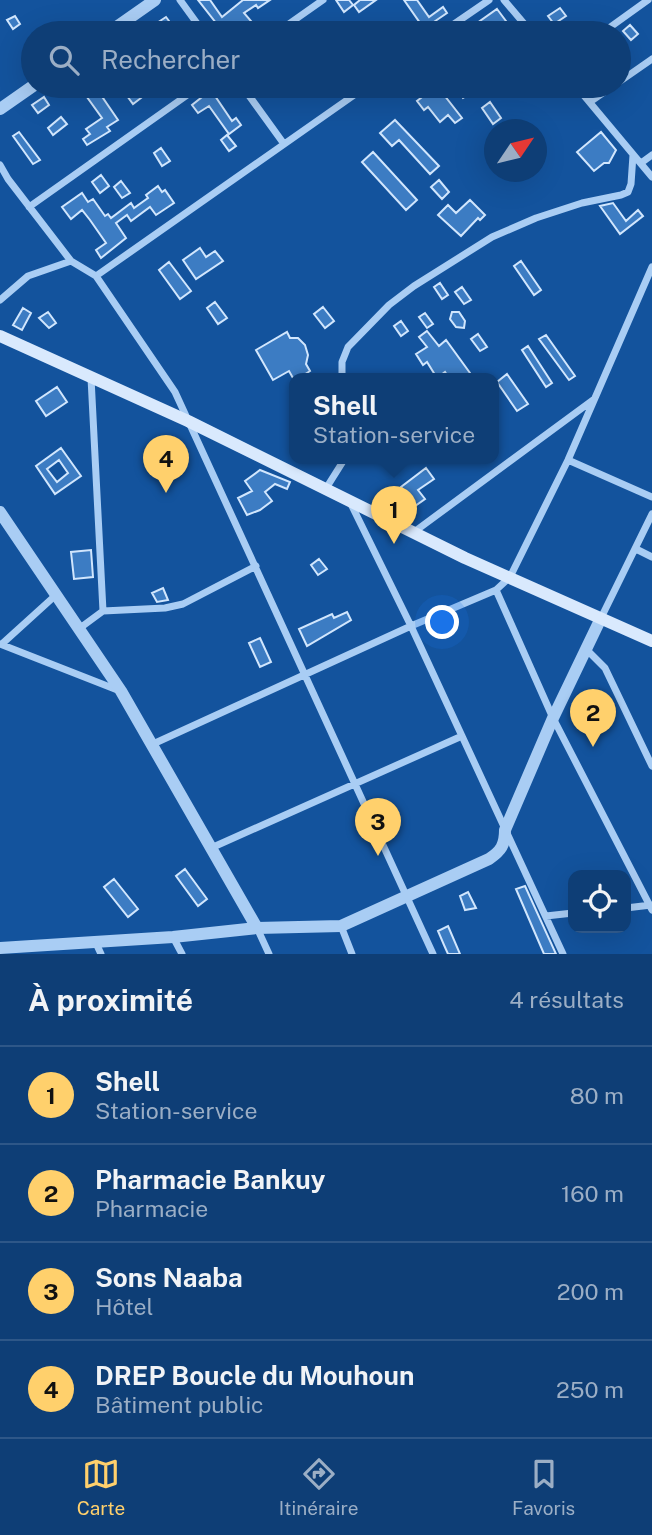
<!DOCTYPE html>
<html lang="fr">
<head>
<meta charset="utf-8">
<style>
  :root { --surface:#0e3e76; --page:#1c497e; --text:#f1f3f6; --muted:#9baec5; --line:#2e5788; --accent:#ffd06c }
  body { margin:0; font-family:"Public Sans",sans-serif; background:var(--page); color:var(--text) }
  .controls { position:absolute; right:21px; bottom:21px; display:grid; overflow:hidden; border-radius:14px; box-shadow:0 7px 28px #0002 }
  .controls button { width:63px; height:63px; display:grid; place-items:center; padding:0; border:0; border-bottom:2px solid var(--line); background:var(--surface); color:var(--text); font:35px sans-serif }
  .compass { position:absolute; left:484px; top:119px; width:63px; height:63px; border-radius:50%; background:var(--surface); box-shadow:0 7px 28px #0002; rotate:55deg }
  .you { position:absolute; left:443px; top:623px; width:24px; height:24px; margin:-18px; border:5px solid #fff; border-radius:50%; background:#1a73e8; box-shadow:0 0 0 10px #1a73e833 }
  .badge { display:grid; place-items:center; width:46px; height:46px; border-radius:50%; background:var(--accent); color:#111; font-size:23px; font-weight:700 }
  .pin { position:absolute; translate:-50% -58px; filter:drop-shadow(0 2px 4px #0008) }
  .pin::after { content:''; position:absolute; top:37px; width:24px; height:21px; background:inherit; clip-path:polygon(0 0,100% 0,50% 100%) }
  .popup { position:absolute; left:289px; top:373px; width:210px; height:91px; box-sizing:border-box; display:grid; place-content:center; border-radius:14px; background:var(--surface); filter:drop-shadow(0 2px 5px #0005); font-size:23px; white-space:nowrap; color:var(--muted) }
  .popup b { font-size:26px; color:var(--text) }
  .popup::after { content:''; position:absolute; left:50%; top:100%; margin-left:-14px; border:14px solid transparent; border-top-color:var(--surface) }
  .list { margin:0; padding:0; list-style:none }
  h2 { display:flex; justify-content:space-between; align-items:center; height:91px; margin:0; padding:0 28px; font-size:30px }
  h2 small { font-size:23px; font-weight:400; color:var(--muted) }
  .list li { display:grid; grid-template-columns:46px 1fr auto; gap:21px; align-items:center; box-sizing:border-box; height:98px; padding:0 28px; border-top:2px solid var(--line) }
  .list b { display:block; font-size:26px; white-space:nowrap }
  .list p { margin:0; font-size:23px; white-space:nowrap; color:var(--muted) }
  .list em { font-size:23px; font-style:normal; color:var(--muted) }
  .icon { flex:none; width:38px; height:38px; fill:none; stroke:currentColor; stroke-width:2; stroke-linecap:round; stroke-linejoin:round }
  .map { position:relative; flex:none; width:652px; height:954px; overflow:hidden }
  .search { position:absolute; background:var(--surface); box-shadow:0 7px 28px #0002; left:21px; right:21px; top:21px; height:77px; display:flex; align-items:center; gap:18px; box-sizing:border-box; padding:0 24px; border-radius:38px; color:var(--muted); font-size:26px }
  .sheet { height:483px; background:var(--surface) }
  nav { display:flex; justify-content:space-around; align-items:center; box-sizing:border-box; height:98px; border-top:2px solid var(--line); background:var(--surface); font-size:19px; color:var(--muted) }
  nav a { display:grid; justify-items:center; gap:4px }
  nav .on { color:var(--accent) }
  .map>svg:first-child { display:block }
  .building { fill:#3c7cc3; stroke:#d1e6fd; stroke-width:2; fill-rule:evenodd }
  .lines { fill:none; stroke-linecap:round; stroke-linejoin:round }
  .minor { stroke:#a9cdf4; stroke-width:7 }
  .tertiary { stroke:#a9cdf4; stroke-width:12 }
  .secondary { stroke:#d9e9fd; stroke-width:12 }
</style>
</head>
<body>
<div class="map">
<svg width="652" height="954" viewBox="0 0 652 954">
  <rect width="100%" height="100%" fill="#13539d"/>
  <!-- building -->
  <path class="building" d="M198 0H210L222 17 243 0H270L258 8 256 5 244 13 251 21 234 33H224Z
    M336 0H349L353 5 344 12Z
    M360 0H376L359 12 354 5Z
    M404 0H417L429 17 443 7 447 13 422 30 418 25 420 23Z
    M560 8 566 16 554 24 548 16Z
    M497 9 515 33H473L470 28Z
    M15 16 20 24 13 29 7 20Z
    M166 17 178 33H165L157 23Z
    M630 25 638 34 631 40 623 31Z
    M79 86H121L103 98 118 120 107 127 110 131 87 145 83 139 90 134 86 129 102 118Z
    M126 86H141L145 91 139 96 141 98 133 104 122 89Z
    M425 86H437L462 118 455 123 448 115 440 122 428 107 424 110 417 101 430 91Z
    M455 86H469L473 92 463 98Z
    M211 90 232 121 236 118 241 125 229 134 209 106 198 113 192 105Z
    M44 97 49 105 38 113 32 105Z
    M490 102 501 118 493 124 482 108Z
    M61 117 67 124 53 135 48 128Z
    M395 120 439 166 430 174 399 140 392 146 380 133Z
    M19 132 40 160 33 164 13 136Z
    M601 132 616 150 609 163H604L594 171 577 152Z
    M227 135 236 146 229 151 221 140Z
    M161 148 170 161 162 166 154 153Z
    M373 152 417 200 406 210 362 162Z
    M101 175 109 186 100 193 92 182Z
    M439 180 449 192 442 199 431 187Z
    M121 181 130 193 122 198 114 187Z
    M158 186 162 192 165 190 174 203 156 215 150 207 131 221 127 215 116 223 126 238 101 258 96 250 106 243 90 220 82 210 71 219 62 207 82 193 88 202 93 199 105 216 108 214 111 218 131 203 134 208 148 198 146 195Z
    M470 200 485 215 480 220 478 218 461 236 438 215 448 205 456 213Z
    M613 203 626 221 638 210 643 216 620 234 600 206Z
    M200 248 206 257 215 251 223 261 196 279 183 260Z
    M521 261 541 290 534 295 514 266Z
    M169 262 191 291 180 299 159 270Z
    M440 283 448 295 442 299 434 287Z
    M462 287 471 300 464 304 455 292Z
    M215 302 227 318 218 324 207 308Z
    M323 307 334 321 325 328 314 314Z
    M23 308 31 313 22 330 13 325Z
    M48 312 56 323 49 328 39 318Z
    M452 312H459L465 321 464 328 456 327 450 319Z
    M425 313 433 324 427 328 419 317Z
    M401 321 408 331 401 336 394 326Z
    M427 331 439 346 446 340 470 373 463 378H449L445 372 437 378 427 362 423 365 416 354 427 347 419 337Z
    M287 332 290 338H298L305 345 308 355 306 364 310 371 299 378H293L289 371 273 380 256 350Z
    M478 334 487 347 480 351 471 339Z
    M546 335 575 376 569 380 539 339Z
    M528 346 552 383 546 387 522 350Z
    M507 374 528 404 517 411 497 382Z
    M57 387 67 402 46 416 36 401Z
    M61 448 81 476 55 494 36 466ZM59 460 68 473 57 482 47 469Z
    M426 468 434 479 418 490 425 499 415 506 401 487Z
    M260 470 290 482 287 489 275 484 265 492 272 501 260 510 247 515 238 498 252 491 245 481Z
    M91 550 93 577 74 579 71 552Z
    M319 559 327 569 318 575 311 565Z
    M163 588 168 600 157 602 152 593Z
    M347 612 351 620 307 646 299 629 332 614 334 618Z
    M260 638 271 662 260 667 249 643Z
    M185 869 207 899 198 906 176 876Z
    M114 879 138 909 128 917 104 887Z
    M525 886 556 954H544L516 889Z
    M468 892 476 908 465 910 460 896Z
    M448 926 460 954H448L444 945 438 931Z"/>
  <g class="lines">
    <!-- minor -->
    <path class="minor" d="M180 0 204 33
      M504 0 532 33
      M276 33 323 0
      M441 33 489 0
      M602 33 648 0
      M619 82 652 59
      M242 86 284 144
      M576 86 652 177
      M590 102 613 86
      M641 163 652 155
      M0 165 8 179 71 261 96 276 175 392 433 954
      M29 207 200 86
      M96 276 367 86
      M0 300 28 276 71 261
      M342 378V362L348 347 389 305 414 286 492 237 536 218 582 203 621 195 628 192 631 184 633 155
      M568 460 652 497
      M325 490 342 463V458
      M351 504 411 626 563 954
      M414 532 593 400
      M636 549 652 557
      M496 590 553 718 652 910
      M103 611 165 608 183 604 256 566
      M601 618 652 514
      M80 628 103 611 91 378
      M0 644 120 691
      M2 644 57 594
      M587 650 605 668 652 766
      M153 744 411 626 496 590 510 577 568 460 652 267
      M211 848 462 736
      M626 908 651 905
      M546 916 573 913
      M341 926 352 954
      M257 928 269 954
      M173 937 182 954
      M95 941 101 954"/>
    <!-- tertiary -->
    <path class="tertiary" d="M108 33 155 0
      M0 109 33 86
      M0 512 121 691 257 928
      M0 948 173 937 257 928 341 926 489 859C501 851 505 845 505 830L553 718 601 618"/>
    <!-- secondary -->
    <path class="secondary" d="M0 336 188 421 465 558 652 641"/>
  </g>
</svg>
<div class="controls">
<button><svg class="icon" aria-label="locate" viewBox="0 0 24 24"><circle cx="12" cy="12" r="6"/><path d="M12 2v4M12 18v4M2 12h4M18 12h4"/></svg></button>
</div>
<svg class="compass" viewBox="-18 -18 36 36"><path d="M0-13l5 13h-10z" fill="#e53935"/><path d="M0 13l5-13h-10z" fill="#9baec5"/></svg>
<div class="you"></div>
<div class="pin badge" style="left:394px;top:544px">1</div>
<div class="popup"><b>Shell</b>Station-service</div>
<div class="pin badge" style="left:593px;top:747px">2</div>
<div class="pin badge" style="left:378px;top:856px">3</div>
<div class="pin badge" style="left:166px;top:493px">4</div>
<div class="search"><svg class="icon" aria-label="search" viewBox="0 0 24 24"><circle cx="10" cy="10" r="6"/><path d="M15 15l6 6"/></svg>Rechercher</div>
</div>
<section class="sheet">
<h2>À proximité<small>4 résultats</small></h2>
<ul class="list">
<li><span class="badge">1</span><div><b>Shell</b><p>Station-service</p></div><em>80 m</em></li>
<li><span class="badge">2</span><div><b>Pharmacie Bankuy</b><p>Pharmacie</p></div><em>160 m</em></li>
<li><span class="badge">3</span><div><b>Sons Naaba</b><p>Hôtel</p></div><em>200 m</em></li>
<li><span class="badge">4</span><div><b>DREP Boucle du Mouhoun</b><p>Bâtiment public</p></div><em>250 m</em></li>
</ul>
</section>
<nav>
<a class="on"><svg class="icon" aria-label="map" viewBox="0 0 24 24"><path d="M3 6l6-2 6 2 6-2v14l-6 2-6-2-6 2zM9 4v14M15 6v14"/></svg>Carte</a>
<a><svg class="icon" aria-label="directions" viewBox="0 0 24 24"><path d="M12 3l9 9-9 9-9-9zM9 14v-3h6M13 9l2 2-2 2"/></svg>Itinéraire</a>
<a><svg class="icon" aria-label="saved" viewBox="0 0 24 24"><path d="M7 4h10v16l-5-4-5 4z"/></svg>Favoris</a>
</nav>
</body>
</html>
